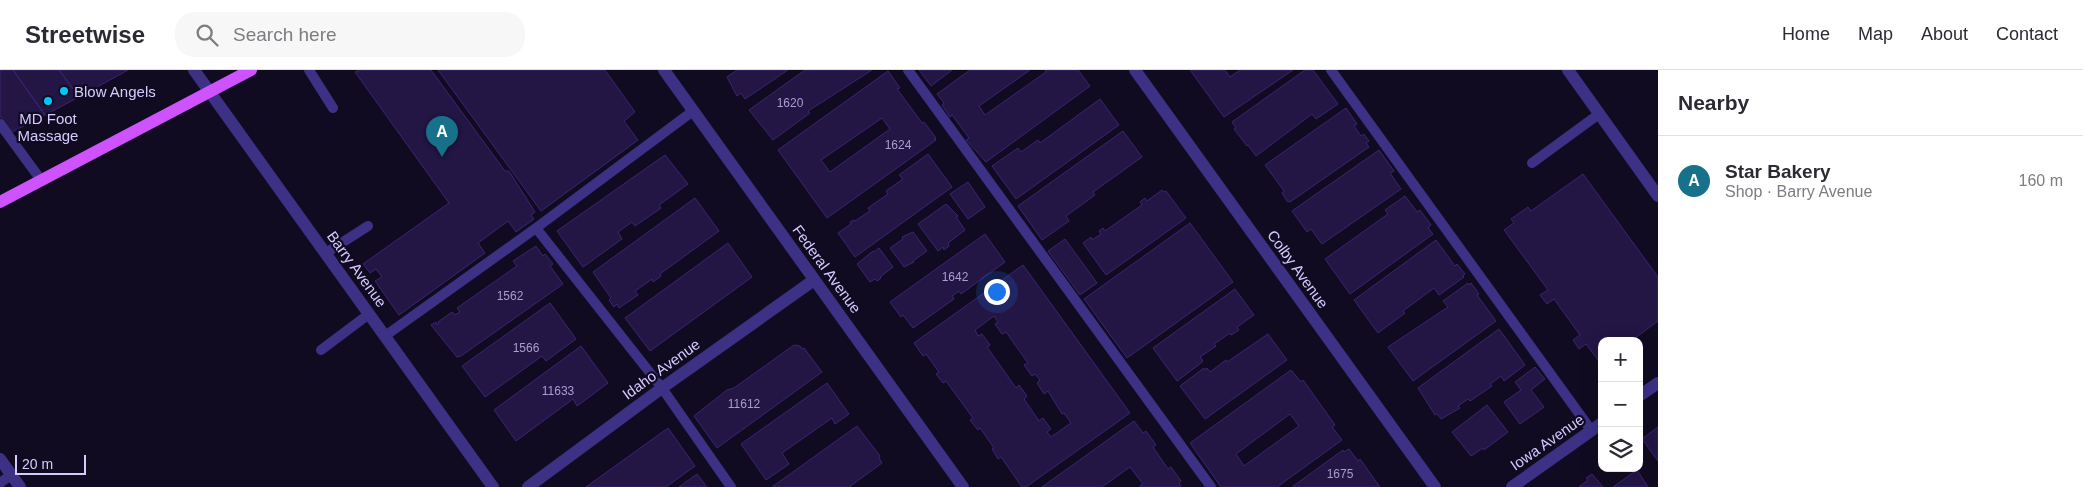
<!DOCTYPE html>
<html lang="en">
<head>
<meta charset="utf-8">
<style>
  :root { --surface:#fff; --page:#f7f7f7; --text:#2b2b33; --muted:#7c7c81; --line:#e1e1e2; --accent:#18718b }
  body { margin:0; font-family:Helvetica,sans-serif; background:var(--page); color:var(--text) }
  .controls { position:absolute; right:15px; bottom:15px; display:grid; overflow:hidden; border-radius:10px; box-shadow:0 5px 20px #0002 }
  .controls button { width:45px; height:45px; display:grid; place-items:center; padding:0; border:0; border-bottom:1px solid var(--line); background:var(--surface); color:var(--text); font:25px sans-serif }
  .scale { position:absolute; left:15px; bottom:12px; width:71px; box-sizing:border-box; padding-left:5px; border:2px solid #d6cbff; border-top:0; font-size:14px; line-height:18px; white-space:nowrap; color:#d6cbff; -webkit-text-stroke:4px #110b21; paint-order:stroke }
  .you { position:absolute; left:996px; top:221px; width:18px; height:18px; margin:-12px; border:4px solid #fff; border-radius:50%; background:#1a73e8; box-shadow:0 0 0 8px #1a73e833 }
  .badge { display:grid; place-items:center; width:32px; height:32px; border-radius:50%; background:var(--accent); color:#fff; font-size:16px; font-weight:700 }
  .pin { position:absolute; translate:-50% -41px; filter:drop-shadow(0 1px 2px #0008) }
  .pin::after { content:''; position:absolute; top:26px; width:18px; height:15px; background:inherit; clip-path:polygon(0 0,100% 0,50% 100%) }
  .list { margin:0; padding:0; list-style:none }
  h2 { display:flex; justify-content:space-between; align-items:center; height:65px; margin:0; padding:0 20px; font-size:21px }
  h2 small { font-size:16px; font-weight:400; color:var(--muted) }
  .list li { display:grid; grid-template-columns:32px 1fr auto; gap:15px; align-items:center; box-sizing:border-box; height:90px; padding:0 20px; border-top:1px solid var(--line) }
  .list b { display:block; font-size:19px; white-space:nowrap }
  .list p { margin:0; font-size:16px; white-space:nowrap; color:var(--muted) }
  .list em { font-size:16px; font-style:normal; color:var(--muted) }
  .icon { flex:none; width:28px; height:28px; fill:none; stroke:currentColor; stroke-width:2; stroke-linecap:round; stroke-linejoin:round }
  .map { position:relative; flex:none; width:1658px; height:417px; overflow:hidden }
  header { display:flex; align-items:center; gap:30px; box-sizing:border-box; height:70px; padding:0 25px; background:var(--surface); border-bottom:1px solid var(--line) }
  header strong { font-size:24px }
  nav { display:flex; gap:28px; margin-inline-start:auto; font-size:18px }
  .search { width:350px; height:45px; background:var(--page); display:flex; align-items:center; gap:12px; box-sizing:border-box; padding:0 18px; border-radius:20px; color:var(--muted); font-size:19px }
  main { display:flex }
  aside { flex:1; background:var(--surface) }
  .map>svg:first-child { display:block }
  .building { fill:#231544; stroke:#3c2572; fill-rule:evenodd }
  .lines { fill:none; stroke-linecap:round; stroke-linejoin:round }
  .service { stroke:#3c3185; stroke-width:10 }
  .minor { stroke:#3c3185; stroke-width:12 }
  .tertiary { stroke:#3c3185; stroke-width:12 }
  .primary { stroke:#cf52ff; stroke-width:12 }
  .poi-dot { fill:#00c6f6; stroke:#110b21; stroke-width:2 }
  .labels { text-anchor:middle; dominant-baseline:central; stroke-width:4.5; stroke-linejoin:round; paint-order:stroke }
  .number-label { font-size:12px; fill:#a99ed0 }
  .poi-label { font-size:15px; fill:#d6cbff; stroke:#110b21; text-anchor:start }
  .street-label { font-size:15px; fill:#d6cbff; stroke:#110b21 }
</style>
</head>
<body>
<header>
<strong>Streetwise</strong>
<div class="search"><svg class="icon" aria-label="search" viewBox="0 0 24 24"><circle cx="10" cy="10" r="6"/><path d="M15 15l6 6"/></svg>Search here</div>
<nav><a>Home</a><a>Map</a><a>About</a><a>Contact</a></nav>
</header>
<main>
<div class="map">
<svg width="1658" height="417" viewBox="0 0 1658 417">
  <rect width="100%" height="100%" fill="#110b21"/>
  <!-- building -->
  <path class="building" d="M0 0H13L45 45 12 62 0 46Z
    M13 0H59L79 27 45 45Z
    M59 0H128L79 27Z
    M359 0H431L505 101H509L535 142 531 145 534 149 516 162 508 151 478 173 485 183 399 245 375 211 382 207 376 199 370 203 363 194 449 133 355 2Z
    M438 0H605L635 42 624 51 638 70 541 141Z
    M737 0H788L745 29 741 23 737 26 727 7Z
    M805 0H872L808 41 810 43 773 70 749 40Z
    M919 0H952L931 16Z
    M970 0H1030L979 36 985 45 1046 2 1045 0H1078L1090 16 986 92 966 70 969 68 952 45 950 47 942 35 944 33 937 24Z
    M1190 0H1225L1230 7 1240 0H1293L1224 47Z
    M1305 0H1313L1338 34 1316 49 1312 44 1256 86 1248 75 1247 76 1234 59 1236 58 1232 52Z
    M888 1 900 18 897 19 922 53 924 52 936 68 934 69 936 70 827 148 778 80ZM882 48 890 59 830 102 821 90Z
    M1100 29 1119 55 1016 129 992 96 1018 78 1021 82 1038 70 1040 73Z
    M1346 38 1357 54 1354 56 1361 66 1364 64 1369 71 1366 73 1369 77 1290 132 1287 131 1282 123 1284 121 1265 95Z
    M1123 61 1142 87 1093 122 1095 125 1066 146 1069 151 1042 170 1018 136Z
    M1379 80 1394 101 1390 103 1401 119 1322 174 1311 159 1307 162 1292 141Z
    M928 84 952 117 855 187 838 163 851 154 850 152 854 150 855 151 870 141 868 138 888 124 886 121 903 109 899 105Z
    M665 85 688 114 659 135 661 138 635 156 632 152 618 162 622 169 583 197 557 161Z
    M1583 104 1658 207V251L1631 271H1602V291L1600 293 1586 274 1579 279 1573 270 1580 265 1554 229 1547 234 1540 225 1548 220 1504 160 1514 153 1511 149 1528 137 1531 141Z
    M968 112 985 137 968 149 950 124Z
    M1162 120 1164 122 1166 121 1186 148 1106 205 1083 173 1091 167 1092 170 1101 164 1099 161 1103 158 1105 161 1142 135 1140 132 1145 128 1147 131Z
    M1405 126 1417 142 1420 140 1431 155 1428 158 1433 164 1350 224 1325 189 1388 144 1385 140Z
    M695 128 719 161 660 204 661 206 653 212 652 209 635 221 638 225 619 238 617 234 614 237 609 230 611 228 593 202Z
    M946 134 958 146 956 147 965 160 948 173 949 176 944 180 943 177 938 181 918 154Z
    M1190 153 1233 212 1127 288 1084 229Z
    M913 162 927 181 913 191 914 192 904 197 890 178 903 169 902 167Z
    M985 164 1005 192 961 224 959 221 952 226 954 229 913 258 903 245 901 247 890 232Z
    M1065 169 1097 213 1080 225 1048 181Z
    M1436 170 1455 196 1457 194 1465 204 1463 206 1464 207 1439 225 1434 218 1403 241 1405 243 1378 263 1354 230Z
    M728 173 752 207 650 281 625 248Z
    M536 176 543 186 545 184 553 194 550 196 563 214 461 286 457 287 431 255 436 252 437 255 439 253 438 252 452 242 455 245 460 242 457 238 517 196 513 191Z
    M879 178 893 197 880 207 881 208 877 211 875 209 870 212 857 194 873 181 874 182Z
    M1023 195 1130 343 1026 417H1022L1001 387 998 389 992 379 994 378 980 358 978 360 970 350 973 348 946 311 943 313 936 304 939 302 926 284 923 286 914 273ZM994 246 998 252 995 254 1002 264 1006 262 1028 293 1024 295 1032 306 1035 304 1040 310 1037 313 1044 324 1048 321 1062 344 1064 343 1071 353 1051 367 1047 362 1051 359 1043 348 1039 351 1024 329 1027 326 1019 315 1016 318 987 277 990 275 982 264 978 266 975 260Z
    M1468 213 1469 215 1471 213 1479 224 1477 225 1496 251 1413 311 1388 277 1448 237 1443 231Z
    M1235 219 1254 245 1237 257 1239 260 1231 265 1230 263 1214 274 1216 276 1200 287 1203 291 1201 293 1177 311 1153 278Z
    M550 233 576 269 546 291 542 286 485 327 462 296Z
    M1499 259 1525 295 1504 311 1501 306 1490 314 1492 316 1470 331 1468 329 1458 336 1460 338 1441 349 1437 344 1435 345 1418 318Z
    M1268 264 1287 290 1205 349 1180 316 1204 298 1205 300 1207 298 1210 302 1226 290 1227 292Z
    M794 275 800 276 802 279 804 278 822 302 717 378 694 346 727 320 734 318Z
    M581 276 608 313 577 336 573 329 516 371 494 340Z
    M1535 297 1545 309 1531 320 1544 337 1520 354 1504 332 1521 320 1515 312Z
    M1291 300 1301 312 1303 310 1335 355 1332 357 1342 370 1277 417H1221L1190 373ZM1290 344 1299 356 1244 396 1236 384Z
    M827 313 849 344 835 354 832 348 782 383 789 394 766 410 741 374Z
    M1487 335 1508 362 1484 380 1483 378 1471 386 1452 362Z
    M1134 351 1143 363 1146 361 1156 375 1153 377 1168 399 1171 397 1181 411 1179 413 1181 417H1139L1143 414 1130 397 1102 417H1042Z
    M857 356 880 386 879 388 882 393 849 417H772Z
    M1658 357V391L1642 369Z
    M668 358 695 396 666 417H586Z
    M1349 379 1358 391 1360 389 1380 417H1292L1343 380 1344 382Z
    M1637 400 1648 417H1613Z
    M697 404 707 417H679Z
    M1592 404 1603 417H1579L1588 410 1586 408Z"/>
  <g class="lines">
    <!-- service -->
    <path class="service" d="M309 0 333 38
      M908 0 1211 417
      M1331 0 1591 360
      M0 54 41 110
      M1532 93 1599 44
      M536 158 662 318 731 417
      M326 183 368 156
      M385 266 536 158 693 41
      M321 280 369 244
      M0 413 11 405"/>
    <!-- minor -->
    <path class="minor" d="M194 0 493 417
      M664 0 963 417
      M1135 0 1435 417
      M1568 0 1658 126
      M1639 326 1658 313
      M528 417 662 318 814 210
      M1512 417 1602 353"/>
    <!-- tertiary -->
    <path class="tertiary" d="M0 389 20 417"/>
    <!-- primary -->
    <path class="primary" d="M0 132 251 0"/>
  </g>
  <!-- markers -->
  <g class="poi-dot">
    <circle cx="64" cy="21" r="5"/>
    <circle cx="48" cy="31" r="5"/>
  </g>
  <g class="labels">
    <!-- number labels -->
    <g class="number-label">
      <text x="790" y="33">1620</text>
      <text x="898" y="75">1624</text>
      <text x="955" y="207">1642</text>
      <text x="510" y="226">1562</text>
      <text x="526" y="278">1566</text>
      <text x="558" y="321">11633</text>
      <text x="744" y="334">11612</text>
      <text x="1340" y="404">1675</text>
    </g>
    <!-- poi labels -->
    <g class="poi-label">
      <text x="74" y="21">Blow Angels</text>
      <text x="48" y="48" text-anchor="middle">MD Foot<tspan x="48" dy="17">Massage</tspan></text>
    </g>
    <!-- street labels -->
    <g class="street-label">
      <text transform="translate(357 199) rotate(54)">Barry Avenue</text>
      <text transform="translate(827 199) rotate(54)">Federal Avenue</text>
      <text transform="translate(1298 199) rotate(54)">Colby Avenue</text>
      <text transform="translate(661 299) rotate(-36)">Idaho Avenue</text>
      <text transform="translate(1547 372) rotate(-35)">Iowa Avenue</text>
    </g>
  </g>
</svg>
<div class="controls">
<button>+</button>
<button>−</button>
<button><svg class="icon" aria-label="layers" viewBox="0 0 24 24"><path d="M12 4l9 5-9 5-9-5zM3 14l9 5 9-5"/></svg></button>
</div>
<div class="scale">20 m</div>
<div class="you"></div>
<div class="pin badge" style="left:442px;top:87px">A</div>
</div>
<aside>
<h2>Nearby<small></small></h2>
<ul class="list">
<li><span class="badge">A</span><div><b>Star Bakery</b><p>Shop · Barry Avenue</p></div><em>160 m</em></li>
</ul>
</aside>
</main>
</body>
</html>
